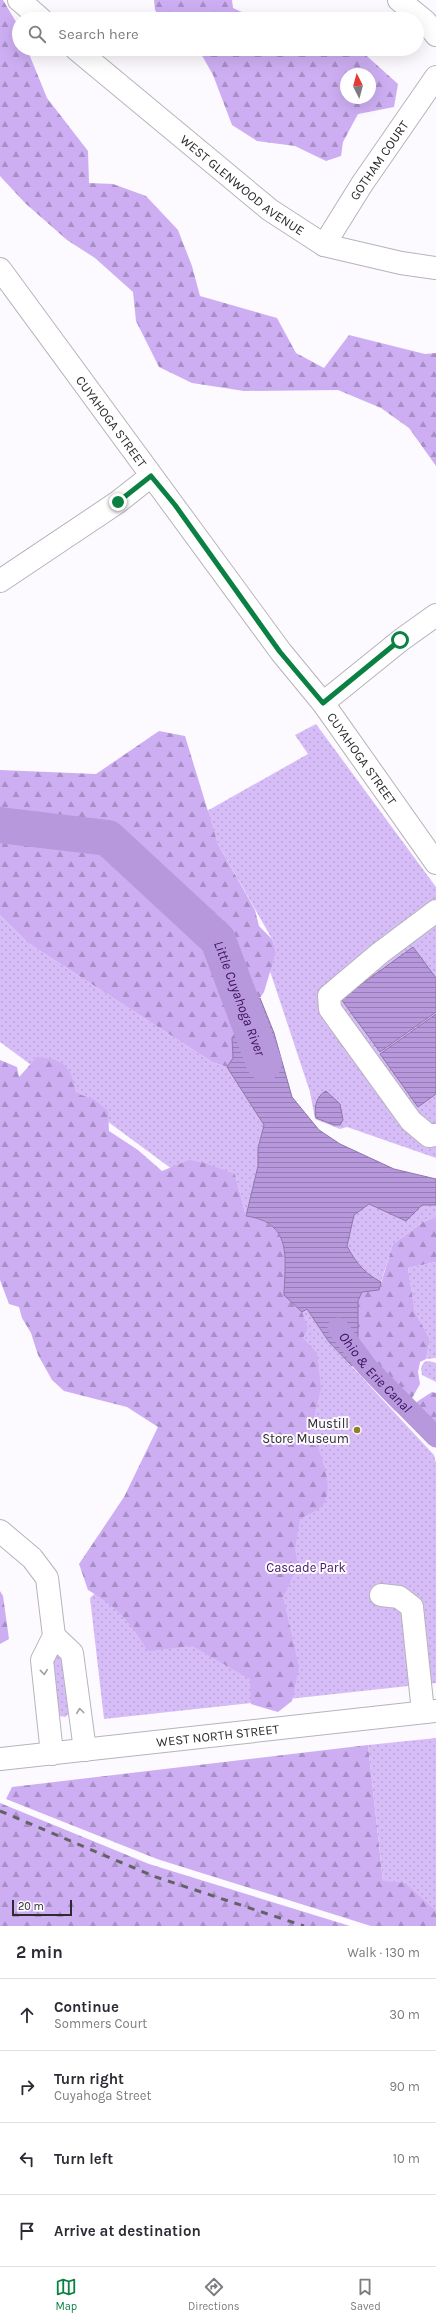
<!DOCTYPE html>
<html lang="en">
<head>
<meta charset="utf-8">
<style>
  :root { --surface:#fff; --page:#f2f2f3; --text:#2b2b33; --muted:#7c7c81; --line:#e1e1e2; --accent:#0b8043 }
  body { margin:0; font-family:Karla,sans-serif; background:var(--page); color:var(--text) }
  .compass { position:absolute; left:340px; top:68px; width:36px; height:36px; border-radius:50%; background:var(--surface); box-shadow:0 4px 16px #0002; rotate:354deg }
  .scale { position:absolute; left:12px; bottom:10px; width:60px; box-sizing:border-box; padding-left:4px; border:2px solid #2c2b2e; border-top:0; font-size:11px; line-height:14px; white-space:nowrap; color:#2c2b2e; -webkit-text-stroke:3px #fcf9ff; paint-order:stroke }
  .stop { position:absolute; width:12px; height:12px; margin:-9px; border:3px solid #0b8043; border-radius:50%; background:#fff }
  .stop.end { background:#0b8043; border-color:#fff; box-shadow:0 1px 4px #0008 }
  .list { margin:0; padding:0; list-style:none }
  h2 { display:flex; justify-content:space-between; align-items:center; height:52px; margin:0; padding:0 16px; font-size:17px }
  h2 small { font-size:13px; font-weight:400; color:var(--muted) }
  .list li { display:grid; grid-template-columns:26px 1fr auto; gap:12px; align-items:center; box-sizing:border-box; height:72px; padding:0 16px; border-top:1px solid var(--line) }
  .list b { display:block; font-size:15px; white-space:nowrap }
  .list p { margin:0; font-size:13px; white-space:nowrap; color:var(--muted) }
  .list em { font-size:13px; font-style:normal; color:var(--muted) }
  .icon { flex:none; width:22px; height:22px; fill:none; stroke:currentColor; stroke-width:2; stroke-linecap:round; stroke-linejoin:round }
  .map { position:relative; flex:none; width:436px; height:1926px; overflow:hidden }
  .search { position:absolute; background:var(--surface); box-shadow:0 4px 16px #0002; left:12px; right:12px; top:12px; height:44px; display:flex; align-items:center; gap:10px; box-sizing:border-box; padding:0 14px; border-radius:22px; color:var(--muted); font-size:15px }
  .sheet { height:340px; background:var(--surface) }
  nav { display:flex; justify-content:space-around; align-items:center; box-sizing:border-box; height:56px; border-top:1px solid var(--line); background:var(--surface); font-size:11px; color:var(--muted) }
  nav a { display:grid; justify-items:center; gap:2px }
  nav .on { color:var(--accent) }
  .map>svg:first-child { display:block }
  .green { fill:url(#green-dots) }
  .forest { fill:url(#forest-firs); fill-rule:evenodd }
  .water { fill:url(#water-rules); stroke:#8d77a8 }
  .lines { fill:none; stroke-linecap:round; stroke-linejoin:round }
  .canal { stroke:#b798dc; stroke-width:21 }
  .river { stroke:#b798dc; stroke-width:36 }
  .minor-casing { stroke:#b6b3bb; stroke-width:24 }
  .minor { stroke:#fff; stroke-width:22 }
  .rail { stroke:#646266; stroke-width:3; stroke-dasharray:7 7; stroke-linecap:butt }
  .oneway { stroke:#a0a0a1 }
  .route { stroke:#0b8043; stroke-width:5 }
  .poi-dot { fill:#947f26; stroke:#fcf9ff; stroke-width:1.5 }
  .labels { text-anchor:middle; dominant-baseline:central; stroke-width:4; stroke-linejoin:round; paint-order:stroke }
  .street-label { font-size:13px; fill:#2c2b2e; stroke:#fcf9ff }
  .poi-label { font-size:13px; fill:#2c2b2e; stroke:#fcf9ff; text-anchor:end }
  .park-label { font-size:13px; fill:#441968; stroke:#fcf9ff }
  .water-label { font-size:14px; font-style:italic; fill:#3c0e5f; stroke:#fcf9ff }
</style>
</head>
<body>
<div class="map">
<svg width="436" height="1926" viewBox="0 0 436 1926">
  <defs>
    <pattern id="green-dots" width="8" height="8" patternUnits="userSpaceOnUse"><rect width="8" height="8" fill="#d7bdf8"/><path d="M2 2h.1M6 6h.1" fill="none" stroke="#b9a3d5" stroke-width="1.8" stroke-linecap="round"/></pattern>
    <pattern id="forest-firs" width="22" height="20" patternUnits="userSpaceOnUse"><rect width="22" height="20" fill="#cdaef3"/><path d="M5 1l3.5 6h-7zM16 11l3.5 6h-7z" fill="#a78ec5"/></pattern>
    <pattern id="water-rules" width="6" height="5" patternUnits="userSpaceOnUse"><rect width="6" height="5" fill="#b798dc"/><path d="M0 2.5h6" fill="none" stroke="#957cb3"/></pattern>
  </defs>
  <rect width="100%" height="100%" fill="#fcf9ff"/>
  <!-- green -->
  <path class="green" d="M316 724 436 887V1158L347 1127 340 1129 315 1119 310 1092 266 959 276 952 272 939 218 844 207 811 308 754 295 735Z
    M0 915 28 943 212 1062 227 1067 264 1125 258 1148V1168L246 1216 235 1174 180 1175 0 1042Z
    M196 1175 307 1309 329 1342 434 1455 436 1463V1683L104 1719 90 1598 310 1383Z
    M369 1204 406 1221 422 1205H436V1217L423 1222 393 1244 381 1282C364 1273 356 1263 347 1246L354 1215Z
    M436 1262V1358L426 1359 430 1339 415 1312 408 1268Z
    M429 1361 436 1363V1382L422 1375 421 1368 424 1362Z
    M57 1654 63 1655 70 1713 65 1717 60 1716 57 1711 52 1661Z
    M436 1738V1923L383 1881 368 1745Z"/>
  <!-- forest -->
  <path class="forest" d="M0 0H3L19 27V49H27L47 98 88 151 89 183 113 184 146 196 178 230 192 266 200 296 277 318 296 353 324 368 349 335 425 354 436 353V466L409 428 381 408 338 390 244 391 192 383 159 367 136 321 133 292 95 258 67 240 25 203 0 176Z
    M154 0H232L233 8 257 19H161L155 10Z
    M196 49H359L398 84 394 107 358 114 343 142 341 156 326 161 295 146 257 141 232 125 213 75 200 52ZM346 74H370V98H346Z
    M159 731 185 736 218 844 255 910 259 926 272 939 276 952 264 992 232 1038 233 1058 227 1067 212 1062 28 943 0 915V770L96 774Z
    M37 1057C64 1059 71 1066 76 1093L95 1100 108 1111 109 1131 138 1150 162 1171 189 1160 205 1163 235 1174 246 1216C293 1224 285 1258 284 1295L302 1312 308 1328 303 1338 317 1353 321 1388 310 1434 296 1439 318 1447C323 1463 334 1488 323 1505 319 1510 306 1515 300 1519L295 1550 298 1565 283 1597 299 1667 292 1701 278 1712 251 1704 250 1679 192 1646 148 1651C128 1620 120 1609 88 1590L79 1564 124 1497 158 1427 127 1407 64 1391 52 1380 38 1355 31 1333 22 1318 19 1307 9 1304 0 1280V1060L17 1067 19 1077Z
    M436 1217V1262L408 1268 415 1312 430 1339 426 1359 420 1362 418 1372 420 1384 411 1400 395 1411 352 1366 358 1338V1301L362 1292 379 1290 393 1244 423 1222Z
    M432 1392 436 1393V1447L415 1423V1403Z
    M0 1591 3 1596 9 1639 0 1644Z
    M368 1745 383 1881 405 1883 436 1911V1926H371L157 1859 6 1799 12 1787Z
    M0 1803 149 1864 350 1926H0Z"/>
  <!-- water -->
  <path class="water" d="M413 947 436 978V1012L380 1052 341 999Z
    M260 998 274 1033 292 1097 319 1130 340 1144 394 1169 436 1179V1205H422L406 1221 369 1204 354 1215 347 1246C356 1263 364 1273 381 1282L379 1290 362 1292 358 1301V1338L352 1366 329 1342 307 1309 302 1312 284 1295C285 1258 293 1223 246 1216L258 1166V1148L264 1125 227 1067 233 1058 232 1038Z
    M436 1014V1094L418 1107 380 1054Z
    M326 1091 340 1104 343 1120 340 1125H334L316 1118C314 1107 316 1096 326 1091Z"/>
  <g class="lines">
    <!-- canal -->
    <path class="canal" id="s1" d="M338 1328 368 1368 436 1437"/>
    <!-- river -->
    <path class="river" id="s2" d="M0 825 108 838 218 940 264 1063"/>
    <!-- minor casing -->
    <g class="minor-casing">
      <g id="minor">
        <path d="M19 0 41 19"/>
        <path d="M399 0 425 21 436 35"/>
        <path id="s3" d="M76 49 270 210 324 245 401 263 436 268"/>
        <path id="s4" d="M324 245 362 184 436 77"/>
        <path id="s5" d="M0 269 281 652 323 703 436 863"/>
        <path d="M0 581 118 502 151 476"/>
        <path d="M323 703 401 640 436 615"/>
        <path d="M436 911 380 953 329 996 330 1009 411 1121 429 1136 436 1135"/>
        <path d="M0 1531 32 1558 47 1578 54 1636 42 1660 52 1754"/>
        <path d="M381 1595 399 1597 412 1607 423 1712"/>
        <path d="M54 1636 72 1653 85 1750"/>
        <path id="s6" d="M0 1759 436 1711"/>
      </g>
    </g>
    <!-- minor -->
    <use href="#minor" class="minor"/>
    <!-- rail -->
    <path class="rail" d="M0 1811 153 1876 304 1926"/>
  </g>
  <!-- one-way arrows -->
  <defs><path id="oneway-chevron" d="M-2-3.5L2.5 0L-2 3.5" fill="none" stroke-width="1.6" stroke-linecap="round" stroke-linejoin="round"/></defs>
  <g class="oneway">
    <use href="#oneway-chevron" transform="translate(44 1672) rotate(84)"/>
    <use href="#oneway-chevron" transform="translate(80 1711) rotate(-97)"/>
  </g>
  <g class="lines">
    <!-- route -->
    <path class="route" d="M118 502 151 476 175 505 280 652 323 703 400 640"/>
  </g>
  <!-- markers -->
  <circle class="poi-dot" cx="357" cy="1430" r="4"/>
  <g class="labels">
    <!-- street labels -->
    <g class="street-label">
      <text stroke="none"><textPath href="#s4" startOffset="101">GOTHAM COURT</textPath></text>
      <text stroke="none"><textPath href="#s3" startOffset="215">WEST GLENWOOD AVENUE</textPath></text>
      <text stroke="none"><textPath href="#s5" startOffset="189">CUYAHOGA STREET</textPath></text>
      <text stroke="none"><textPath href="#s5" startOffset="609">CUYAHOGA STREET</textPath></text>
      <text stroke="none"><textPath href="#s6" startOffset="219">WEST NORTH STREET</textPath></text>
    </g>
    <!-- poi labels -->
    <g class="poi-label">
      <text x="349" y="1423">Mustill<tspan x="349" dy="15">Store Museum</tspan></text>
    </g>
    <!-- park labels -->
    <g class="park-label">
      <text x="306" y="1567">Cascade Park</text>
    </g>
    <!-- water labels -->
    <g class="water-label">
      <text stroke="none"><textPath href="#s2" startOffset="321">Little Cuyahoga River</textPath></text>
      <text stroke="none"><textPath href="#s1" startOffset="58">Ohio &amp; Erie Canal</textPath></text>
    </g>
  </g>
</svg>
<svg class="compass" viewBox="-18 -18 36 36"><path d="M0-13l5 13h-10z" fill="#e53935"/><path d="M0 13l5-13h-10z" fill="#7c7c81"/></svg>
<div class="scale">20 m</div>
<div class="stop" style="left:400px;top:640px"></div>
<div class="stop end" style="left:118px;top:502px"></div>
<div class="search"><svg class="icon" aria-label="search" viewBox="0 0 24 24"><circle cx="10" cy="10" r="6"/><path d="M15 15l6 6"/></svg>Search here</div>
</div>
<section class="sheet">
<h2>2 min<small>Walk · 130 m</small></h2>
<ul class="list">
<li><svg class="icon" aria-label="ahead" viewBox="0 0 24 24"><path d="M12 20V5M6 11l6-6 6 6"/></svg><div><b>Continue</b><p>Sommers Court</p></div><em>30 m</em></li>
<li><svg class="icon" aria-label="right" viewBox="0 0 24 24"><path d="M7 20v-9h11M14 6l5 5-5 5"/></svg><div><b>Turn right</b><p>Cuyahoga Street</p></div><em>90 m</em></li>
<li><svg class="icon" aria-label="left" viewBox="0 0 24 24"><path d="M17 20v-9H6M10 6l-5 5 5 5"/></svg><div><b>Turn left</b></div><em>10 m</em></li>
<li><svg class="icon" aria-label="arrive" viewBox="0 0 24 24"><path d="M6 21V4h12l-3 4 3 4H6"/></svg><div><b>Arrive at destination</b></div></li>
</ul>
</section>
<nav>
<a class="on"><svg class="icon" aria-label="map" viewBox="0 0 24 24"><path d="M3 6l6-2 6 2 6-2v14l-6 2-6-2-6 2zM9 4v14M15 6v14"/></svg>Map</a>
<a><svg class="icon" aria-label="directions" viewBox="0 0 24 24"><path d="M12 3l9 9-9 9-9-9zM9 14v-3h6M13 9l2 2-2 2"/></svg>Directions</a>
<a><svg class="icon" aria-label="saved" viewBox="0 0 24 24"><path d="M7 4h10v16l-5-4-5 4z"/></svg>Saved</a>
</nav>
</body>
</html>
